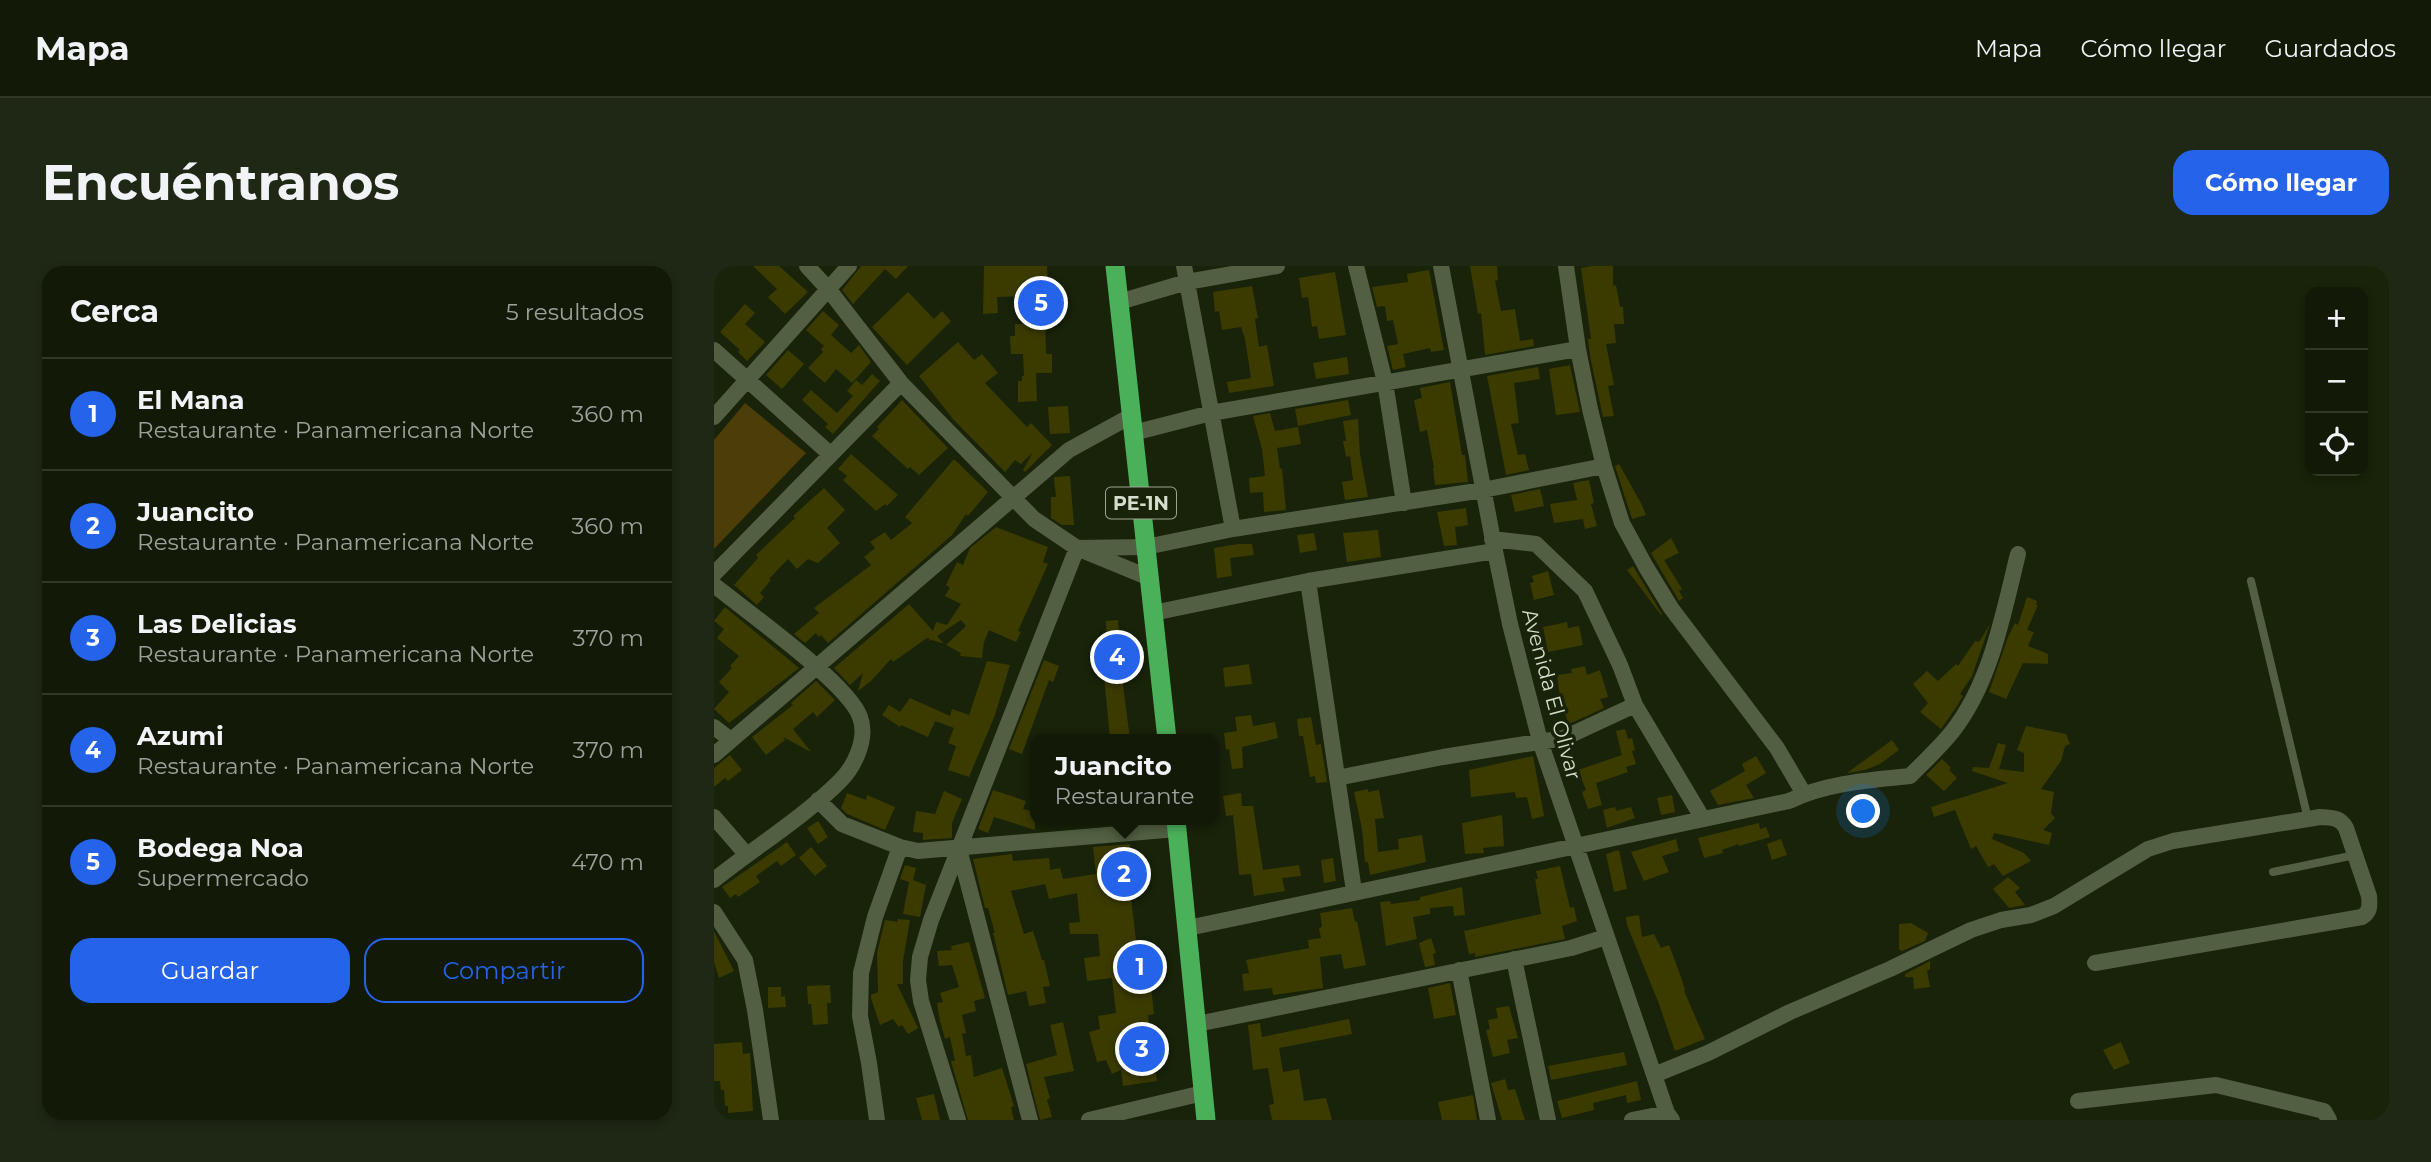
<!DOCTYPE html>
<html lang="es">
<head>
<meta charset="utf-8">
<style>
  :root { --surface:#121a07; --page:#1f2715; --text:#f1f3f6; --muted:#9ca19b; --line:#313828; --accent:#2563eb }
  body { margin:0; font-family:Montserrat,sans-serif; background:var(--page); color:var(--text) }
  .controls { position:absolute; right:21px; top:21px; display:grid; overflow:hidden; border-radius:14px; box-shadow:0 4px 10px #0003 }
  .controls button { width:63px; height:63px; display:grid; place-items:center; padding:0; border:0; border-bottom:2px solid var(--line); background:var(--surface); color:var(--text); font:35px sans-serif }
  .you { position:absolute; left:1150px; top:546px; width:24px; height:24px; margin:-18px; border:5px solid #fff; border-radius:50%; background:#1a73e8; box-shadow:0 0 0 10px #1a73e833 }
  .badge { display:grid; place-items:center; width:46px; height:46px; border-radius:50%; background:var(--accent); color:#fff; font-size:23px; font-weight:700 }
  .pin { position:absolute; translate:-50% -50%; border:4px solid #fff; box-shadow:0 2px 7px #0006 }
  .popup { position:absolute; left:316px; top:468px; width:189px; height:91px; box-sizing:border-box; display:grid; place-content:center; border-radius:14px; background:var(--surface); filter:drop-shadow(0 2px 5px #0005); font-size:23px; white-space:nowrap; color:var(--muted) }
  .popup b { font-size:26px; color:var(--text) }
  .popup::after { content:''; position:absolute; left:50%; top:100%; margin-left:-14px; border:14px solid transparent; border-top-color:var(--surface) }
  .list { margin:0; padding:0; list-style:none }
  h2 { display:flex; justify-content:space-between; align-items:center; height:91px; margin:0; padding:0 28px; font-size:30px }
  h2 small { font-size:23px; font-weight:400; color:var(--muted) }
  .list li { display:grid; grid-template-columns:46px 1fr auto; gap:21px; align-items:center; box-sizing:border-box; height:112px; padding:0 28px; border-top:2px solid var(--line) }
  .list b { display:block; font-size:26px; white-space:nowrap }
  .list p { margin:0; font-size:23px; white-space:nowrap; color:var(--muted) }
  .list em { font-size:23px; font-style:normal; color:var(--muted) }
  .actions { display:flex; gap:14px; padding:21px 28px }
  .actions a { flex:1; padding:16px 0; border:2px solid var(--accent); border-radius:21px; text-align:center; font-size:24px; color:var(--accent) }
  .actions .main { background:var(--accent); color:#fff }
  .icon { flex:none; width:38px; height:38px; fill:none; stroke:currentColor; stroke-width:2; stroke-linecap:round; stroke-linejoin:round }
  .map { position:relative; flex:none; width:1675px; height:854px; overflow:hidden; border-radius:21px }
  header { display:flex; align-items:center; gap:42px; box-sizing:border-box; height:98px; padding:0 35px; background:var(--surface); border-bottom:2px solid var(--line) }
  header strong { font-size:33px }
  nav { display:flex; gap:38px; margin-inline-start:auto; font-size:24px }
  .intro { display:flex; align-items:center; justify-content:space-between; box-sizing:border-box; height:168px; padding:0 42px }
  h1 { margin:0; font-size:49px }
  .button { padding:18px 32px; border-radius:21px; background:var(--accent); color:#fff; font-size:24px; font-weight:700 }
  main { display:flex; gap:42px; padding:0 42px }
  aside { flex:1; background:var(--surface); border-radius:21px; box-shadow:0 4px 10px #0003 }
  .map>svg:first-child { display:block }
  .green { fill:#4d3d08 }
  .building { fill:#3b3b00 }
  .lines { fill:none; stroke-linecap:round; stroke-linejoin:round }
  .service { stroke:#525f42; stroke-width:8 }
  .minor { stroke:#525f42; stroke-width:16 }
  .trunk { stroke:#4bb05a; stroke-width:19 }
  .labels { text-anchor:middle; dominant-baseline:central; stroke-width:7; stroke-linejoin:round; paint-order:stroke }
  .shield { fill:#182309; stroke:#9ca592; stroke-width:2 }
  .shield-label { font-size:19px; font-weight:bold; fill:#d5ddcc }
  .street-label { font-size:21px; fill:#d5ddcc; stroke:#182309 }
</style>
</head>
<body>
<header>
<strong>Mapa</strong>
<nav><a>Mapa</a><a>Cómo llegar</a><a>Guardados</a></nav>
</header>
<div class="intro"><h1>Encuéntranos</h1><a class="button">Cómo llegar</a></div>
<main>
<aside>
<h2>Cerca<small>5 resultados</small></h2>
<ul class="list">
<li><span class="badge">1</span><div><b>El Mana</b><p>Restaurante · Panamericana Norte</p></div><em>360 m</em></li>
<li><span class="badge">2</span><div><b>Juancito</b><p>Restaurante · Panamericana Norte</p></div><em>360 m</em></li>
<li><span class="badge">3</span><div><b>Las Delicias</b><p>Restaurante · Panamericana Norte</p></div><em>370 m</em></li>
<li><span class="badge">4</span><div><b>Azumi</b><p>Restaurante · Panamericana Norte</p></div><em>370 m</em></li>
<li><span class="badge">5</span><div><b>Bodega Noa</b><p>Supermercado</p></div><em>470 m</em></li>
</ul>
<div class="actions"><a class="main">Guardar</a><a>Compartir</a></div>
</aside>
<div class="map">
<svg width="1675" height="854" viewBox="0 0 1675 854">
  <rect width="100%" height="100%" fill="#182309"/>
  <!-- green -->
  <path class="green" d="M31 137 92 187 0 283V174Z"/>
  <!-- building -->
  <path class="building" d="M39 0H65L94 26 71 48 54 31 63 23Z
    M147 0H194L182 13 171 3 139 38 128 24Z
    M270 0H333L335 47H331L332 88H338V107H322L323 135 304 136V115H308V110H310L309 88H297L296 70H301V58H308L307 30 283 31 284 47 269 48Z
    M756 0H783L784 14 781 15 787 45 801 43 806 75 819 73 820 80 771 89 767 47 764 48Z
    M878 0H899V20L902 19 906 41H909L910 58H900L902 77 892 78 900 119 894 120 900 150 889 151 876 90 874 73H877L867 2Z
    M715 4 730 84 717 86 716 82 689 88 692 101 679 104 673 80 684 78 679 54 673 55 671 40 663 41 658 21 694 16 693 8Z
    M621 6 632 69 605 73 603 60 598 61 594 31 588 32 585 12Z
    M538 20 544 52 541 53 545 81 553 79 560 120 515 127 513 116 537 112 531 73 527 61 508 64 505 45 501 46 499 26Z
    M194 26 220 53 228 45 237 55 193 99 158 61Z
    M31 38 41 47 31 58 51 76 33 95 24 86 26 84 6 66Z
    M109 45 125 59 117 69 137 87 145 79 157 96 138 117 122 103 111 117 94 102 109 86 107 83 110 80 92 64Z
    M244 76 260 94 268 88 284 107 271 117 313 161 317 157 338 179 311 206 309 204 319 186 307 198 301 194 291 206 239 153 205 110Z
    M74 84 90 98 68 123 52 109Z
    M633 91 635 108 602 113 599 97Z
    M856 99 866 146 842 149 835 103Z
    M824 101 826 113 800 117 805 157 797 158 804 189 811 188 815 204 792 209 773 110Z
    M158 108 166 115 119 168 111 161 114 158 88 134 97 124 123 147 139 130 133 125 142 114 148 119Z
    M736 116 748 189H751L754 216 721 219 719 202H720L713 164 706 166 700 134 708 132 706 122Z
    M188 134 234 182 205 209 196 201 194 203 158 170 165 163 163 161Z
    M634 134 637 149 584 160 581 143Z
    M354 140 356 167 336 168 334 141Z
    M556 147 561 165 584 161 587 178 563 182 566 203 568 202 572 244 550 246 549 226 536 227 535 212 551 210 548 183 539 150Z
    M644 153 646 188 654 231 631 234 628 216 639 214 636 190 632 191 629 175H632L629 155Z
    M137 188 184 229 173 240 171 238 162 245 129 214 133 210 124 203Z
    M240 193 274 226 254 250 252 248 238 269 114 377 107 369 105 371 102 367 91 377 80 368 105 347 100 342 157 299 150 291 161 282 156 276 171 266 177 274 198 257 191 251Z
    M905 198 928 239 932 249 918 253 901 200Z
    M356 210 360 259H348L337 252V231H342L340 211Z
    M875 214 880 237 877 238 883 260 871 263 869 253 840 257 836 238 863 234 859 217Z
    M110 222 131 244 113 262 126 277 104 297 94 293 83 303 74 293 55 313 57 314 46 327 50 331 43 339 20 319 44 292 42 289 81 252 79 250Z
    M826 223 830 240 801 246 797 229Z
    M752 242 754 259 741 261 743 279 730 280 723 246Z
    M282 261 334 281 329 296 334 298 304 365 307 366 302 376 275 364 270 376 268 392 246 390 247 387 232 379 252 360 247 354 223 370 230 378 218 374 215 375 216 373 213 372 179 396 177 393 157 415 144 425 149 407 136 419 120 402 195 338 219 365 222 356 233 359 247 338 231 330 236 322 232 319 243 296 249 299 256 282Z
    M664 264 667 291 633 296 629 267Z
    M600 267 603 284 586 287 583 269Z
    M957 272 965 287 950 294 968 323 965 325 969 332 965 335 937 287Z
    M524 278H538L540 289 516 292 518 310 503 312 500 282Z
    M919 300 948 348 947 349 913 304Z
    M834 305 840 329 820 334 816 317 820 316 818 310Z
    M1313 331 1323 335 1322 339H1324L1313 364 1320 366 1314 380 1334 388V398L1309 397 1292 433 1275 426 1294 371 1301 357 1304 359Z
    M11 341 85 402 15 457 0 443 15 426 5 416 18 402 16 400 25 390 3 372 10 363 0 355Z
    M404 354 409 419 416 473H396L387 379H393L392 355Z
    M853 356 854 362 865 360 869 379 834 386 829 361Z
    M1276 358 1258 410 1246 428 1249 430 1243 440 1227 463 1206 446 1214 437 1199 418 1213 405 1224 415 1242 398 1244 400 1261 375 1265 376Z
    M330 394 345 400 339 416 335 414 308 488 295 483Z
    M273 395 296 399 281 449 255 511 234 504 242 480 234 477 240 462 221 455 214 471 187 459 186 461 168 449 175 439 186 446 196 432 236 450 238 443 255 449Z
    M535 398 538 418 511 421 509 402Z
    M871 400 873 409 886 404 894 431 886 433 890 442 855 458 847 438 843 409 858 407 857 403Z
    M102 415 121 434 103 451 99 446 79 463 97 486 69 471 71 474 52 489 38 471 79 439 77 437Z
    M537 449 539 460 561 456 564 472 528 481 529 502 518 503 515 483 512 484 510 467 523 465 521 451Z
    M597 451 602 479 607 478 613 516 602 517 601 510 596 511 589 470H585L583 453Z
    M1312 460 1352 468 1356 478 1351 480 1347 495 1327 523 1340 526 1337 547 1341 552 1329 564 1338 567 1335 579 1280 567 1278 573 1310 587 1317 595 1289 610 1280 598 1274 601 1262 580 1257 583 1241 544 1220 551 1217 541 1294 517 1258 505 1259 501 1275 502 1284 477 1292 479 1285 503 1310 506V487L1303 484Z
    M911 463 914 473 918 472 921 484 918 485 922 498 912 501 914 506 882 517 888 539 874 543 868 526 872 524 864 504 908 489 902 465Z
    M1178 474 1185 484 1166 498 1151 504 1133 507Z
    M16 489 28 504 14 515 11 512 0 521V502Z
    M819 490 830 550 818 553 813 531 802 532 801 526 757 531 755 504Z
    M1042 490 1052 507 1032 519 1040 532 1004 539 996 525 1031 505 1028 498Z
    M1228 493 1237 502 1235 504 1243 512 1230 525 1212 509Z
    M654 523V526L665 524 670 552 661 553 664 586 685 583 684 573 708 569 712 596 656 609 654 596H651L648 563 640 526Z
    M279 524 312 535 309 543 321 546V564L280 551 274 567 264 563Z
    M230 525 248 533 238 557V572L209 574V567L199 566 202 545 221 548Z
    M133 527 152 534 153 529 181 541 171 564 133 548 127 542Z
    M527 527 528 540H539L549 604 585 599 587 610 568 612 571 625 540 630 537 608 525 609 519 549 512 550 509 530Z
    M958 529 961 546 947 549 943 532Z
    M901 541 902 545 917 541 921 552 893 562 889 544Z
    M788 549 790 580 769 582 770 587 751 588 748 557Z
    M104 555 114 571 104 578 93 562Z
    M1045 557 1046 563 1052 561 1056 571 1025 580 1024 578 1008 584 1009 587 990 592 984 572Z
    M962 573 965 585 948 590 955 606 930 615 917 586Z
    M1067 573 1073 589 1058 594 1053 578Z
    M73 576 82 589 67 600 63 595 42 610 46 616 24 631 22 628 16 632 8 621Z
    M416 578 421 622 416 623 421 666 423 685 431 684 436 710 440 748 434 749 443 815 409 820 407 804 398 808 392 794 383 796 375 766 386 763 384 750 402 747 398 712 373 715 370 692 386 690 384 668H356L355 657 366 656 363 627 335 633 331 618 297 625 310 668 319 665 328 694H330L336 720 329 721 332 737 315 740 312 725 294 729 279 667H281L274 642H271L259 593 298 588 299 595 335 592 336 604 346 602 349 613 382 608 379 581Z
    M97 581 113 600 101 610 85 592Z
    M905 584 913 623 900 626 892 588Z
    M619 592 622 615 610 617 607 594Z
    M191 599 202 602 199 614 212 619 206 651 189 648 195 616 186 613Z
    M846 600 856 642 860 641 863 655 848 660 851 673 761 691V687L755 688 750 665 827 648 821 613H824L822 605Z
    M1294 611 1306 622 1301 626 1311 639 1295 642 1279 623Z
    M748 621 751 649 740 650 739 640 716 642V648L699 651 703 673 672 680 666 636 676 635 677 638 706 634V631Z
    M638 642 641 656 643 655 652 699 630 703 627 688 606 691 609 722 559 729 558 722 530 725 528 708 535 707 532 694 595 682 594 674 607 672 605 662 608 661 606 647Z
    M925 649 928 671 940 668 947 682 955 679 967 711 971 724 970 725 991 773 961 785 945 738 913 659 912 651Z
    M184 653 196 654 189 695V718H183L204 762 194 768 188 759 185 761 179 753 166 759 157 732V729L164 726 163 687 171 654 183 656Z
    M1197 657 1214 667 1211 675 1188 685 1185 683V658Z
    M0 665 20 705 5 712 0 696Z
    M717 672 722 687 719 688 721 699 711 701 705 677Z
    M255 676 271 732 260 735 262 745 248 749 252 767 248 768 252 790 257 789 260 811 288 802 300 840 297 841 300 854H254L238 799 237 795H241L236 771 231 773 226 755 223 737 229 736 226 727 245 721 238 699 225 700 223 685 238 684 237 680Z
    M1216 695V704H1213L1216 721 1200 723 1199 711H1191V708Z
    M736 717 742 749 720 753 714 722Z
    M116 719 117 737H113L114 758 99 759 97 738H94L93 720Z
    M54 721H67V731L71 730 72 741 54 742Z
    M795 740 804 772 793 774 796 787 779 791 772 764 776 763 774 754 784 752 782 742Z
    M635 753 638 768 565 782 569 806 585 803 590 835 612 832 618 854H558L555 839 560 838 554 802 539 804 534 759 546 757 548 771Z
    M349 756 360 805 330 811 336 832 333 834 338 851 326 854 312 798 343 789 336 759Z
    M28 776 29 788 36 787 39 845 14 847V840H11L10 824H7L6 815H0V778Z
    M1407 776 1416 797 1400 804 1389 784Z
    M910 786 913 799 837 814 834 800Z
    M791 813 794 824 801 823 811 854H788L777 817Z
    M923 815 927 834 913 837 912 829 879 837 880 844 848 852 843 835Z
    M220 828 226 854H208L202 832Z
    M759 829 763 854H728L724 836Z"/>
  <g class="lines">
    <!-- service -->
    <path class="service" d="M1537 315 1594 553
      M1559 606 1641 589"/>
    <!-- minor -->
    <path class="minor" d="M93 0 115 24 187 117 320 253 363 282 436 312
      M470 0 519 263
      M642 0 671 116 690 237
      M727 0 781 285 796 358 826 475 953 847 958 854
      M852 0 864 83 876 143 890 200 908 257 932 301 957 342 1063 482 1090 528
      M405 36 473 16 563 0
      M0 84 116 188
      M0 151 135 0
      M419 167 497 147 864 83
      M778 273 822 278 871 325 906 399 921 439 989 553
      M0 308 187 117
      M594 315 640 625
      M0 319C32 345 135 418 146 451 154 472 141 500 126 515 89 552 41 581 0 614
      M439 347 594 315 781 285
      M0 461 17 474
      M0 489 355 184 417 150
      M623 512 729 491 850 472 921 439
      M104 534 128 558 186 581 204 585 463 563
      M0 551 32 588
      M245 583 316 854
      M0 646 31 694 41 744 57 854
      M474 662 1075 535C1112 517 1156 514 1196 510 1210 496 1225 482 1238 466 1277 417 1289 348 1304 288
      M800 693 834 854
      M745 704 774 854
      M483 758 857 682 892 671
      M940 809 994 787 1076 746 1176 703 1257 664 1287 654 1317 649 1340 640 1434 583 1459 575 1606 551C1618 552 1626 551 1632 562L1655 630C1656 640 1656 646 1648 651L1381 697
      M1364 835 1502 819 1610 845 1615 854
      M163 854 155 797 146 750 147 707 161 651 186 581
      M244 854 207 735 204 714 206 691 217 654 363 282 432 281 519 263 769 224 890 200
      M375 854 489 827
      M918 854 953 847"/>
    <!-- trunk -->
    <path class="trunk" d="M401 0 453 473
      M462 554 492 854"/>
  </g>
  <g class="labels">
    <!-- shield labels -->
    <rect class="shield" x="392" y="221.5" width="70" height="31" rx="5"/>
    <g class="shield-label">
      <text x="427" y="237">PE-1N</text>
    </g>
    <!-- street labels -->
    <g class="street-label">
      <text transform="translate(838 428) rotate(75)">Avenida El Olivar</text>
    </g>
  </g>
</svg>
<div class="controls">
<button>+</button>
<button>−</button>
<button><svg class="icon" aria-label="locate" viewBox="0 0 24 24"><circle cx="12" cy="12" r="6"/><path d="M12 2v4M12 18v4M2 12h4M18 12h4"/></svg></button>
</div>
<div class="you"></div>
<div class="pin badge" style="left:426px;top:701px">1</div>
<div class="pin badge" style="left:410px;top:608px">2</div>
<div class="popup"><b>Juancito</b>Restaurante</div>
<div class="pin badge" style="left:428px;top:783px">3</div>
<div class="pin badge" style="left:403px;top:391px">4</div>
<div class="pin badge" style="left:327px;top:37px">5</div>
</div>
</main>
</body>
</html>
